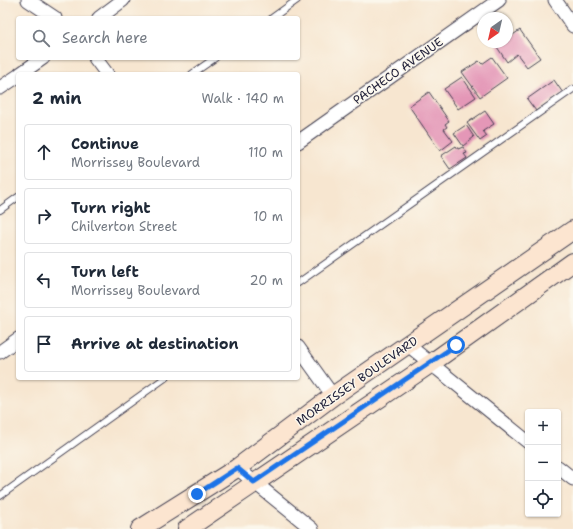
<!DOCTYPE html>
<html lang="en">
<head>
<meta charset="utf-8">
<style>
  :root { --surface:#fff; --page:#f6f6f7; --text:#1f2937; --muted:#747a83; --line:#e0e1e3 }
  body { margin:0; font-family:"Shantell Sans",sans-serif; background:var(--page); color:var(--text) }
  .controls { position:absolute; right:12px; bottom:12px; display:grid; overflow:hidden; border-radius:4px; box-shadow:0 1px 3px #0004 }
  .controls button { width:36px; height:36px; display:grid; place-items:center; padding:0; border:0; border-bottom:1px solid var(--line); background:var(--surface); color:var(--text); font:20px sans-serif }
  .compass { position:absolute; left:477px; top:12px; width:36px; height:36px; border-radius:50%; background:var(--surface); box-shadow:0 1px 3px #0004; rotate:214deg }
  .stop { position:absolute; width:12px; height:12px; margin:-9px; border:3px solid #1a73e8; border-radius:50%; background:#fff }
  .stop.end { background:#1a73e8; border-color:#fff; box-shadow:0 1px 4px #0008 }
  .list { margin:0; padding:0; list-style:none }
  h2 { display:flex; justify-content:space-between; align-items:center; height:52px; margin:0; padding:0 16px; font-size:17px }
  h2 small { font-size:13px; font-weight:400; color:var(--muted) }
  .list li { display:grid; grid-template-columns:26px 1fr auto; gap:12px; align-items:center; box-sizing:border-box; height:56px; margin:0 8px 8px; padding:0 8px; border:1px solid var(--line); border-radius:4px }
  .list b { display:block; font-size:15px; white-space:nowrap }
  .list p { margin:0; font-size:13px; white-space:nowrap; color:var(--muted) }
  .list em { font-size:13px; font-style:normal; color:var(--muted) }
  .icon { flex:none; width:22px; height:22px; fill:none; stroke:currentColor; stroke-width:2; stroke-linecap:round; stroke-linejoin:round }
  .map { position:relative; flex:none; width:573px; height:529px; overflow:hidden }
  .search { position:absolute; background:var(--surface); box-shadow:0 1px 3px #0004; left:16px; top:16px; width:284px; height:44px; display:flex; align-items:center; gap:10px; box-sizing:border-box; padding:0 14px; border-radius:4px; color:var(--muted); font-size:15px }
  .panel { position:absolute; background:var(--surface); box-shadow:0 1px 3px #0004; left:16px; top:72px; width:284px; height:308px; border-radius:4px }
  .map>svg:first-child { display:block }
  .building { fill:#e497b7 }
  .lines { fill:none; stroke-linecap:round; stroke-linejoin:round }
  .service-casing { stroke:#423f51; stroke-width:8 }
  .minor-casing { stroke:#423f51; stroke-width:15 }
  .secondary-casing { stroke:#423f51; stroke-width:20 }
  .service { stroke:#fff; stroke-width:6 }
  .minor { stroke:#fff; stroke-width:13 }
  .secondary { stroke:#fce5d0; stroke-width:18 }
  .route { stroke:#1a73e8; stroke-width:5 }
  .labels { text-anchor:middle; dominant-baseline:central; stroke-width:3; stroke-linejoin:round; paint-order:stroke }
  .street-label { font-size:12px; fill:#22223b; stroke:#fbf7ec }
</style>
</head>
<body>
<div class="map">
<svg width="573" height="529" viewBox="0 0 573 529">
  <rect width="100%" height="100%" fill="#fbf7ec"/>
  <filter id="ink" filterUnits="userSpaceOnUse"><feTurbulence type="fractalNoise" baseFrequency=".025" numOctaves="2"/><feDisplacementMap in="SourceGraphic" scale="8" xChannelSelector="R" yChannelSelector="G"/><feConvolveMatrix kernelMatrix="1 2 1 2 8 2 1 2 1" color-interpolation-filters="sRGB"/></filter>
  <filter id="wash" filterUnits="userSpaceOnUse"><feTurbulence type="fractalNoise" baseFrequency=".012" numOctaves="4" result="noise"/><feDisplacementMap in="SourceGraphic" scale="16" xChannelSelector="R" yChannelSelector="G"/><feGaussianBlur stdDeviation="0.9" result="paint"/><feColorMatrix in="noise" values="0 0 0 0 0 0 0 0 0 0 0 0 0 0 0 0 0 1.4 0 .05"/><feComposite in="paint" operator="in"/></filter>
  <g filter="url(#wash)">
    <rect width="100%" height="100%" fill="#f7e6d0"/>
    <g id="blocks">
      <!-- building -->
      <path class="building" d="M520 30 540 58 527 67 517 54 507 62 497 47 503 42H507V39Z
        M492 57 507 78 480 97 462 72 479 61 482 64Z
        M462 77 476 97 458 109 444 89Z
        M554 80 563 93 536 111 527 99Z
        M429 92 449 121 445 124 447 127 444 129 453 141 440 151 409 106Z
        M485 111 494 124 483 131 487 136 480 141 467 123Z
        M466 125 474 137 463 146 454 133Z
        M456 146 458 149 463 147 467 153 464 154 467 158 450 169 441 156Z"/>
    </g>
  </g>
  <g filter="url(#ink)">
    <use href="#blocks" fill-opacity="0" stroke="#423f51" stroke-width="1"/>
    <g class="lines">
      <!-- service casing -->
      <g class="service-casing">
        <path id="service" d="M272 18 297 0
          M192 74 215 58
          M0 210 18 197
          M298 283 573 89
          M0 496 165 378"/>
      </g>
      <!-- minor casing -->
      <g class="minor-casing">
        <path id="minor" d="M28 0 55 18
          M555 0 573 26
          M99 18 123 0
          M95 58 107 74
          M20 74 43 58
          M0 88 18 76
          M298 142 499 0
          M408 345 528 442
          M298 347 333 396
          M0 352 18 339
          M558 467 573 479
          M237 468 312 529"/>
      </g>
      <!-- secondary casing -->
      <g class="secondary-casing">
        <path id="secondary" d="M140 529 237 468 333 396 573 230
          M187 529 430 364 573 262"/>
      </g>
      <!-- service -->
      <use href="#service" class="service"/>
      <!-- minor -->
      <use href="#minor" class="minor"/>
      <!-- secondary -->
      <use href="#secondary" class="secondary"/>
    </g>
  </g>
  <g class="lines" filter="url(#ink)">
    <!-- route -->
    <path class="route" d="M197 494 237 468 254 482 456 345"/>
  </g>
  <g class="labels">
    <!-- street labels -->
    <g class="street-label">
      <text transform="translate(398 71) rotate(-35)">PACHECO AVENUE</text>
      <text transform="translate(357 381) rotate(-35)">MORRISSEY BOULEVARD</text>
    </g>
  </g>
</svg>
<div class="controls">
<button>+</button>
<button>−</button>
<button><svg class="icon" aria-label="locate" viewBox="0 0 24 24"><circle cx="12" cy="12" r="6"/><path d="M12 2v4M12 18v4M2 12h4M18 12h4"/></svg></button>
</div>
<svg class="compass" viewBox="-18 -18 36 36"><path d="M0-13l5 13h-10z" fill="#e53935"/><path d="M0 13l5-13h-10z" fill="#747a83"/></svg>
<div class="stop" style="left:456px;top:345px"></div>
<div class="stop end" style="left:197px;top:494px"></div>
<div class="search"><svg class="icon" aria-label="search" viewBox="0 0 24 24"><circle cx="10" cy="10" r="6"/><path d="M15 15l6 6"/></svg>Search here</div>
<section class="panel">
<h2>2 min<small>Walk · 140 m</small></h2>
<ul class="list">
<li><svg class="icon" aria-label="ahead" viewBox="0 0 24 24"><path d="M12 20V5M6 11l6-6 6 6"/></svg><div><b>Continue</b><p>Morrissey Boulevard</p></div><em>110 m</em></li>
<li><svg class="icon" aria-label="right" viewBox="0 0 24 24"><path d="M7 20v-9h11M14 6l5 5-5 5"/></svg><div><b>Turn right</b><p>Chilverton Street</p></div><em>10 m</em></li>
<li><svg class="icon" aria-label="left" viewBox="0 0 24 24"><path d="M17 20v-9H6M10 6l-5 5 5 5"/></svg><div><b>Turn left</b><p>Morrissey Boulevard</p></div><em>20 m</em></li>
<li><svg class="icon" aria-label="arrive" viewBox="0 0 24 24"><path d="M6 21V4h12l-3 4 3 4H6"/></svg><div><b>Arrive at destination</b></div></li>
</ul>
</section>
</div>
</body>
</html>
